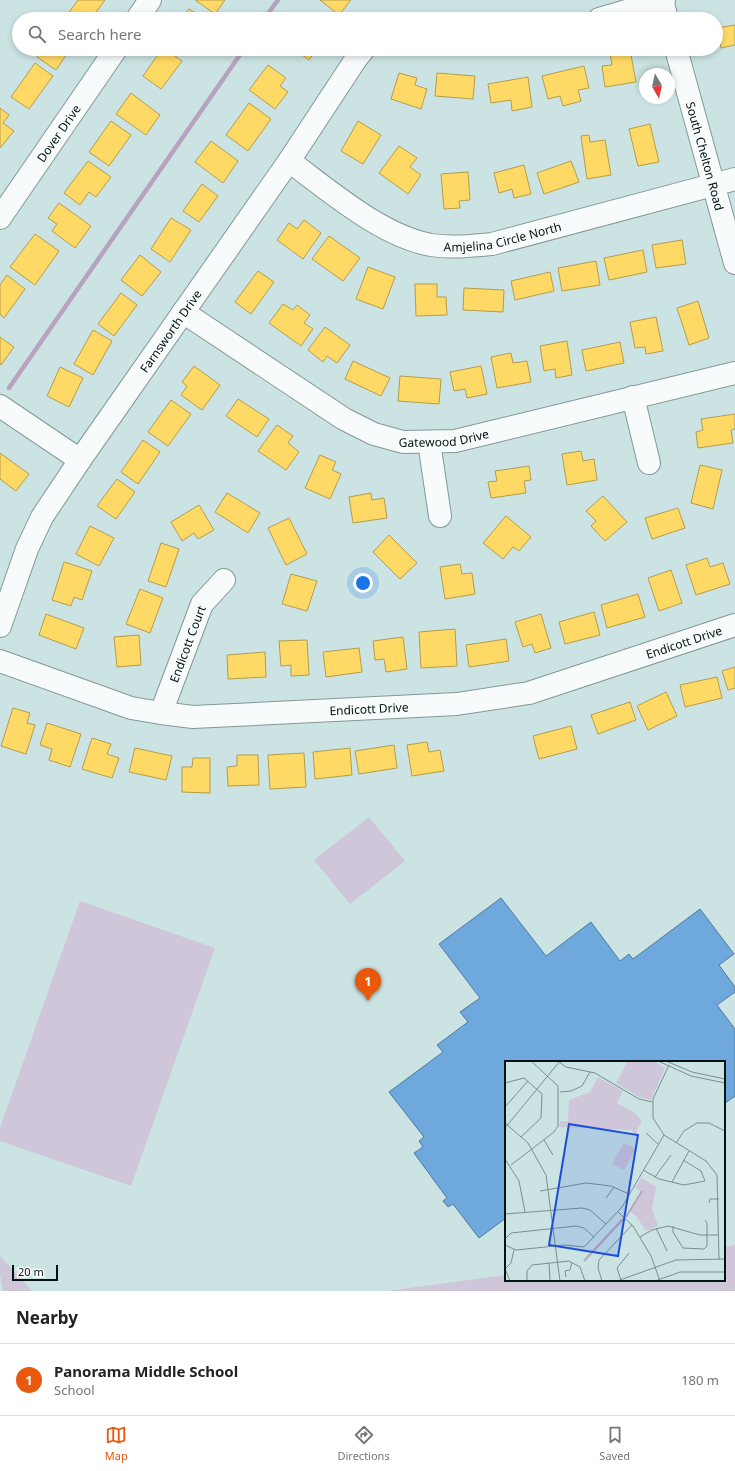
<!DOCTYPE html>
<html lang="en">
<head>
<meta charset="utf-8">
<style>
  :root { --surface:#fff; --page:#f6f6f6; --text:#222; --muted:#767676; --line:#e0e0e0; --accent:#ea580c }
  body { margin:0; font-family:"Noto Sans",sans-serif; background:var(--page); color:var(--text) }
  .compass { position:absolute; left:639px; top:68px; width:36px; height:36px; border-radius:50%; background:var(--surface); box-shadow:0 2px 6px #0003; rotate:171deg }
  .scale { position:absolute; left:12px; bottom:10px; width:46px; box-sizing:border-box; padding-left:4px; border:2px solid #031212; border-top:0; font-size:11px; line-height:14px; white-space:nowrap; color:#031212; -webkit-text-stroke:3px #fff; paint-order:stroke }
  .you { position:absolute; left:363px; top:583px; width:14px; height:14px; margin:-10px; border:3px solid #fff; border-radius:50%; background:#1a73e8; box-shadow:0 0 0 6px #1a73e833 }
  .badge { display:grid; place-items:center; width:26px; height:26px; border-radius:50%; background:var(--accent); color:#fff; font-size:13px; font-weight:700 }
  .pin { position:absolute; translate:-50% -33px; filter:drop-shadow(0 1px 2px #0008) }
  .pin::after { content:''; position:absolute; top:21px; width:14px; height:12px; background:inherit; clip-path:polygon(0 0,100% 0,50% 100%) }
  .list { margin:0; padding:0; list-style:none }
  h2 { display:flex; justify-content:space-between; align-items:center; height:52px; margin:0; padding:0 16px; font-size:17px }
  h2 small { font-size:13px; font-weight:400; color:var(--muted) }
  .list li { display:grid; grid-template-columns:26px 1fr auto; gap:12px; align-items:center; box-sizing:border-box; height:72px; padding:0 16px; border-top:1px solid var(--line) }
  .list b { display:block; font-size:15px; white-space:nowrap }
  .list p { margin:0; font-size:13px; white-space:nowrap; color:var(--muted) }
  .list em { font-size:13px; font-style:normal; color:var(--muted) }
  .icon { flex:none; width:22px; height:22px; fill:none; stroke:currentColor; stroke-width:2; stroke-linecap:round; stroke-linejoin:round }
  .map { position:relative; flex:none; width:735px; height:1291px; overflow:hidden }
  .search { position:absolute; background:var(--surface); box-shadow:0 2px 6px #0003; left:12px; right:12px; top:12px; height:44px; display:flex; align-items:center; gap:10px; box-sizing:border-box; padding:0 14px; border-radius:22px; color:var(--muted); font-size:15px }
  .sheet { height:124px; background:var(--surface) }
  nav { display:flex; justify-content:space-around; align-items:center; box-sizing:border-box; height:56px; border-top:1px solid var(--line); background:var(--surface); font-size:11px; color:var(--muted) }
  nav a { display:grid; justify-items:center; gap:2px }
  nav .on { color:var(--accent) }
  .map>svg:first-child { display:block }
  .green { fill:#cfc6d9 }
  .homes { fill:#ffd966; stroke:#b39d4d }
  .schools { fill:#6fa8dc; stroke:#4f7b9f }
  .lines { fill:none; stroke-linecap:round; stroke-linejoin:round }
  .stream { stroke:#b8a3bf; stroke-width:4.5 }
  .minor-casing { stroke:#859898; stroke-width:24 }
  .major-casing { stroke:#859898; stroke-width:24 }
  .minor { stroke:#f7fbfb; stroke-width:22 }
  .major { stroke:#f7fbfb; stroke-width:22 }
  .labels { text-anchor:middle; dominant-baseline:central; stroke-width:4; stroke-linejoin:round; paint-order:stroke }
  .street-label { font-size:12px; fill:#031212; stroke:#fff }
  .inset-river { fill:none; stroke:#b8a3bf; stroke-width:2 }
  .inset-road { fill:none; stroke:#7b8f8f; stroke-width:1 }
  .view { fill:#1d4ed8; fill-opacity:0.15; stroke:#1d4ed8; stroke-width:2 }
  .inset-edge { fill:none; stroke:#031212; stroke-width:2 }
</style>
</head>
<body>
<div class="map">
<svg width="735" height="1291" viewBox="0 0 735 1291">
  <rect width="100%" height="100%" fill="#cbe3e3"/>
  <!-- green -->
  <path class="green" d="M369 817 405 861 350 904 314 860Z
    M80 901 215 948 131 1186 0 1141V1128Z
    M735 1245V1291H387L506 1275V1280H724V1247Z
    M0 1256 32 1291H3L0 1274Z"/>
  <!-- homes -->
  <path class="homes" d="M78 0H105L91 19H73L67 15Z
    M195 0H225L215 14Z
    M320 0H351L339 15Z
    M189 9 205 19H182Z
    M735 25V45L721 48 717 28Z
    M43 49H70L56 70 37 57Z
    M162 49H165L182 61 161 89 143 76Z
    M183 49H192L190 53Z
    M294 49H317L309 60Z
    M630 50 636 82 605 87 602 66 612 65 610 53Z
    M35 63 53 76 29 109 11 97Z
    M268 65 286 78 280 86 288 92 275 109 249 90Z
    M584 66 589 88 578 90 581 101 563 106 560 96 548 99 542 76Z
    M399 73 417 78 415 85 427 89 421 109 391 99Z
    M437 73 475 76 473 99 435 96Z
    M528 77 532 107 512 111 511 100 491 103 488 84Z
    M131 93 160 115 146 135 116 114Z
    M249 103 271 119 248 151 226 135Z
    M0 108 9 115 3 123 14 131 0 148Z
    M111 121 131 135 109 166 89 152Z
    M358 121 381 135 363 164 341 151Z
    M650 124 659 162 638 166 629 129Z
    M589 135 590 142 605 140 611 175 587 179 581 136Z
    M211 141 238 161 223 183 195 162Z
    M399 146 417 158 410 167 421 175 408 194 379 173Z
    M88 161 111 177 96 197 89 192 80 205 64 193Z
    M571 161 579 182 544 194 537 173Z
    M524 165 531 194 514 198 512 189 499 193 494 173Z
    M468 172 470 200 459 201 460 208 444 209 441 174Z
    M202 184 218 196 199 222 183 211Z
    M59 203 91 226 75 248 52 231 57 224 48 218Z
    M171 218 191 230 170 262 151 249Z
    M304 220 321 233 303 259 277 240 289 223 297 229Z
    M35 234 59 251 35 285 10 267Z
    M329 236 360 258 343 281 312 259Z
    M682 240 686 264 656 268 652 245Z
    M643 250 647 272 609 280 604 258Z
    M140 255 161 272 142 296 121 280Z
    M596 261 600 285 562 291 558 268Z
    M368 267 395 277 383 309 356 299Z
    M258 271 274 282 251 314 235 302Z
    M550 272 554 291 515 300 511 281Z
    M7 275 25 289 4 318 0 314V285Z
    M415 284H437V297H446L447 315 416 316Z
    M464 288 504 290 503 312 463 310Z
    M121 293 137 305 114 336 98 324Z
    M698 301 709 338 689 345 677 308Z
    M283 304 293 310 297 305 310 315 304 323 313 329 301 346 269 323Z
    M656 317 663 351 646 354 645 347 635 348 630 322Z
    M325 327 350 345 337 363 327 356 323 362 308 350Z
    M93 330 112 341 93 375 74 364Z
    M0 337 14 347 1 365 0 364Z
    M567 341 572 375 556 378 555 369 544 371 540 346Z
    M620 342 624 363 586 371 582 350Z
    M511 353 513 363 527 361 531 382 497 388 491 357Z
    M353 361 390 378 381 396 345 379Z
    M194 366 220 385 202 410 181 395 187 386 182 382Z
    M481 366 487 394 467 398 465 389 454 391 450 372Z
    M60 367 83 378 69 407 47 396Z
    M400 376 441 379 439 404 398 401Z
    M238 399 269 419 257 437 226 416Z
    M171 400 191 414 168 446 148 432Z
    M735 414V429L731 430 733 443 698 448 696 432 703 430 701 419Z
    M277 425 293 436 288 443 299 452 286 470 258 451Z
    M143 440 160 452 138 484 121 472Z
    M581 451 583 461 594 459 597 480 567 485 562 454Z
    M0 453 29 474 16 491 0 479Z
    M320 455 336 462 332 470 341 474 330 499 305 488Z
    M700 465 722 470 713 509 691 503Z
    M529 466 531 480 524 481 526 493 491 498 488 482 497 481 495 471Z
    M117 479 135 492 116 519 97 506Z
    M227 493 260 513 248 533 215 512Z
    M371 493 372 500 384 498 387 518 353 523 349 497Z
    M603 496 627 522 605 541 591 526 596 521 586 511Z
    M199 505 214 530 198 539 194 533 182 541 171 522Z
    M678 508 685 528 652 539 645 518Z
    M506 516 531 537 519 551 513 547 503 559 483 543Z
    M289 518 307 554 286 565 268 528Z
    M90 526 114 538 99 566 76 554Z
    M389 535 417 563 400 579 373 552Z
    M161 543 179 549 166 587 148 581Z
    M707 558 710 567 723 563 730 584 696 595 686 565Z
    M64 562 92 571 82 600 74 597 71 606 52 600Z
    M460 564 462 574 472 573 475 594 445 599 440 567Z
    M671 570 682 603 659 611 648 578Z
    M291 574 317 581 307 611 282 604Z
    M140 589 163 598 150 633 126 624Z
    M638 594 645 617 607 628 601 605Z
    M594 612 600 635 565 644 559 622Z
    M46 614 84 628 76 649 39 635Z
    M541 614 551 648 535 653 532 644 523 647 515 622Z
    M455 629 457 666 421 668 419 632Z
    M139 635 141 665 117 667 114 637Z
    M403 637 407 669 386 672 384 659 375 660 373 641Z
    M506 639 509 661 469 667 466 645Z
    M307 640 309 675 291 676V665L281 666 279 641Z
    M359 648 362 672 326 677 323 652Z
    M265 652 266 677 228 679 227 655Z
    M735 667V688L728 690 722 671Z
    M717 677 722 698 685 707 680 685Z
    M666 692 677 716 648 730 637 706Z
    M630 702 636 720 598 734 591 715Z
    M13 708 30 713 27 723 35 725 26 754 1 746Z
    M47 723 81 734 70 767 49 760 52 749 40 745Z
    M571 726 577 749 539 759 533 736Z
    M92 738 111 744 107 754 119 758 112 778 82 769Z
    M427 742 429 752 440 750 444 771 412 776 407 745Z
    M394 745 397 768 359 774 355 751Z
    M135 748 172 756 166 780 129 772Z
    M350 748 352 775 315 779 313 752Z
    M304 753 306 787 270 789 268 755Z
    M237 755H258L259 785 228 786 227 767 237 766Z
    M193 758H210V793L182 792V767H192Z"/>
  <!-- schools -->
  <path class="schools" d="M501 898 546 956 591 922 620 961 629 954 633 959 700 909 734 954 719 965 735 987V992L717 1005 735 1029V1096L724 1104V1062H506V1218L479 1238 453 1204 448 1207 443 1201 447 1198 414 1153 423 1147 419 1141 424 1137 389 1092 443 1052 437 1045 468 1022 460 1012 480 998 439 944Z"/>
  <g class="lines">
    <!-- stream -->
    <path class="stream" d="M264 19 278 0
      M9 388 244 49"/>
    <!-- minor casing -->
    <g class="minor-casing">
      <g id="minor">
        <path d="M137 19 150 0"/>
        <path d="M599 19 664 0"/>
        <path id="s1" d="M289 161C329 190 381 236 431 245 451 248 471 246 492 244L735 179"/>
        <path id="s2" d="M0 218 116 49"/>
        <path id="s3" d="M183 312 344 419 374 434 403 442 455 441 735 373"/>
        <path d="M633 397 649 463"/>
        <path d="M0 406 80 460"/>
        <path d="M429 442 440 516"/>
        <path id="s4" d="M0 626 27 549 42 517 80 460 289 161 356 59 364 49"/>
        <path id="s5" d="M0 661 131 708 161 713 193 717 457 704 529 693 735 625"/>
        <path id="s6" d="M161 713 202 604 224 580"/>
      </g>
    </g>
    <!-- major casing -->
    <g class="major-casing">
      <g id="major">
        <path d="M662 0 667 19"/>
        <path id="s7" d="M676 49 735 263"/>
      </g>
    </g>
    <!-- minor -->
    <use href="#minor" class="minor"/>
    <!-- major -->
    <use href="#major" class="major"/>
  </g>
  <g class="labels">
    <!-- street labels -->
    <g class="street-label">
      <text stroke="none"><textPath href="#s2" startOffset="103">Dover Drive</textPath></text>
      <text stroke="none"><textPath href="#s7" startOffset="111">South Chelton Road</textPath></text>
      <text stroke="none"><textPath href="#s1" startOffset="239">Amjelina Circle North</textPath></text>
      <text stroke="none"><textPath href="#s4" startOffset="343">Farnsworth Drive</textPath></text>
      <text stroke="none"><textPath href="#s3" startOffset="298">Gatewood Drive</textPath></text>
      <text stroke="none"><textPath href="#s5" startOffset="702">Endicott Drive</textPath></text>
      <text stroke="none"><textPath href="#s6" startOffset="74">Endicott Court</textPath></text>
      <text stroke="none"><textPath href="#s5" startOffset="378">Endicott Drive</textPath></text>
    </g>
  </g>
  <!-- overview -->
  <g transform="translate(505 1061)">
    <rect width="220" height="220" fill="#cbe3e3"/>
    <path d="M123 0H149L160 7 146 39 134 36 111 22ZM93 16 118 30 112 42 129 51 137 60 132 68V77L127 69 54 66 55 60H63L64 39 85 31ZM119 82 131 88 119 109 107 103ZM136 117 151 126 147 148 153 165 141 170 132 156 125 150 136 130 130 127Z" fill="#cfc6d9"/>
    <path class="inset-river" d="M121 156 137 130M79 200 118 158"/>
    <path class="inset-road" d="M53 0 61 6 90 12 134 38 147 41M153 0 186 15 220 22M161 0 187 11 220 18M164 4 148 38V57L159 74 201 100 212 114 214 199M0 22 19 17 37 33 36 57 16 76M55 31 66 30 77 25 85 11M0 46 23 20M0 62 23 82 41 114 55 220M0 67 55 0M141 72 153 83M39 79 48 94M171 82 179 70 192 62H204L220 70M0 98 14 120 20 151M6 104 49 71 53 65V25L26 0M138 109 154 118 179 124 200 120 196 110 178 99M150 116 166 94M167 121 184 90M35 130 81 122 106 125 124 133M101 137 109 126M204 142 205 138H214M113 151 128 165 146 195 155 220M0 153 77 147 85 149 101 163M168 165V171L178 187 199 188 202 185V162L200 159M151 167 162 190M135 176 147 169 163 165 195 174H214M0 178 6 172 71 165 79 167 89 176M0 184 11 189 60 184 79 186 117 146 159 74M44 202 45 220M0 208 6 202 9 189M0 208 5 220M61 216 60 210 65 209 67 201M116 219 112 207 124 192M22 220V210L27 204 64 200 75 206 80 220M97 220 93 207 94 199 127 164M112 220 171 199 220 198M150 220 175 211H220"/>
    <path class="view" d="M64 63 133 74 113 195 44 184Z"/>
    <rect width="220" height="220" class="inset-edge"/>
  </g>
</svg>
<svg class="compass" viewBox="-18 -18 36 36"><path d="M0-13l5 13h-10z" fill="#e53935"/><path d="M0 13l5-13h-10z" fill="#767676"/></svg>
<div class="scale">20 m</div>
<div class="you"></div>
<div class="pin badge" style="left:368px;top:1001px">1</div>
<div class="search"><svg class="icon" aria-label="search" viewBox="0 0 24 24"><circle cx="10" cy="10" r="6"/><path d="M15 15l6 6"/></svg>Search here</div>
</div>
<section class="sheet">
<h2>Nearby<small></small></h2>
<ul class="list">
<li><span class="badge">1</span><div><b>Panorama Middle School</b><p>School</p></div><em>180 m</em></li>
</ul>
</section>
<nav>
<a class="on"><svg class="icon" aria-label="map" viewBox="0 0 24 24"><path d="M3 6l6-2 6 2 6-2v14l-6 2-6-2-6 2zM9 4v14M15 6v14"/></svg>Map</a>
<a><svg class="icon" aria-label="directions" viewBox="0 0 24 24"><path d="M12 3l9 9-9 9-9-9zM9 14v-3h6M13 9l2 2-2 2"/></svg>Directions</a>
<a><svg class="icon" aria-label="saved" viewBox="0 0 24 24"><path d="M7 4h10v16l-5-4-5 4z"/></svg>Saved</a>
</nav>
</body>
</html>
